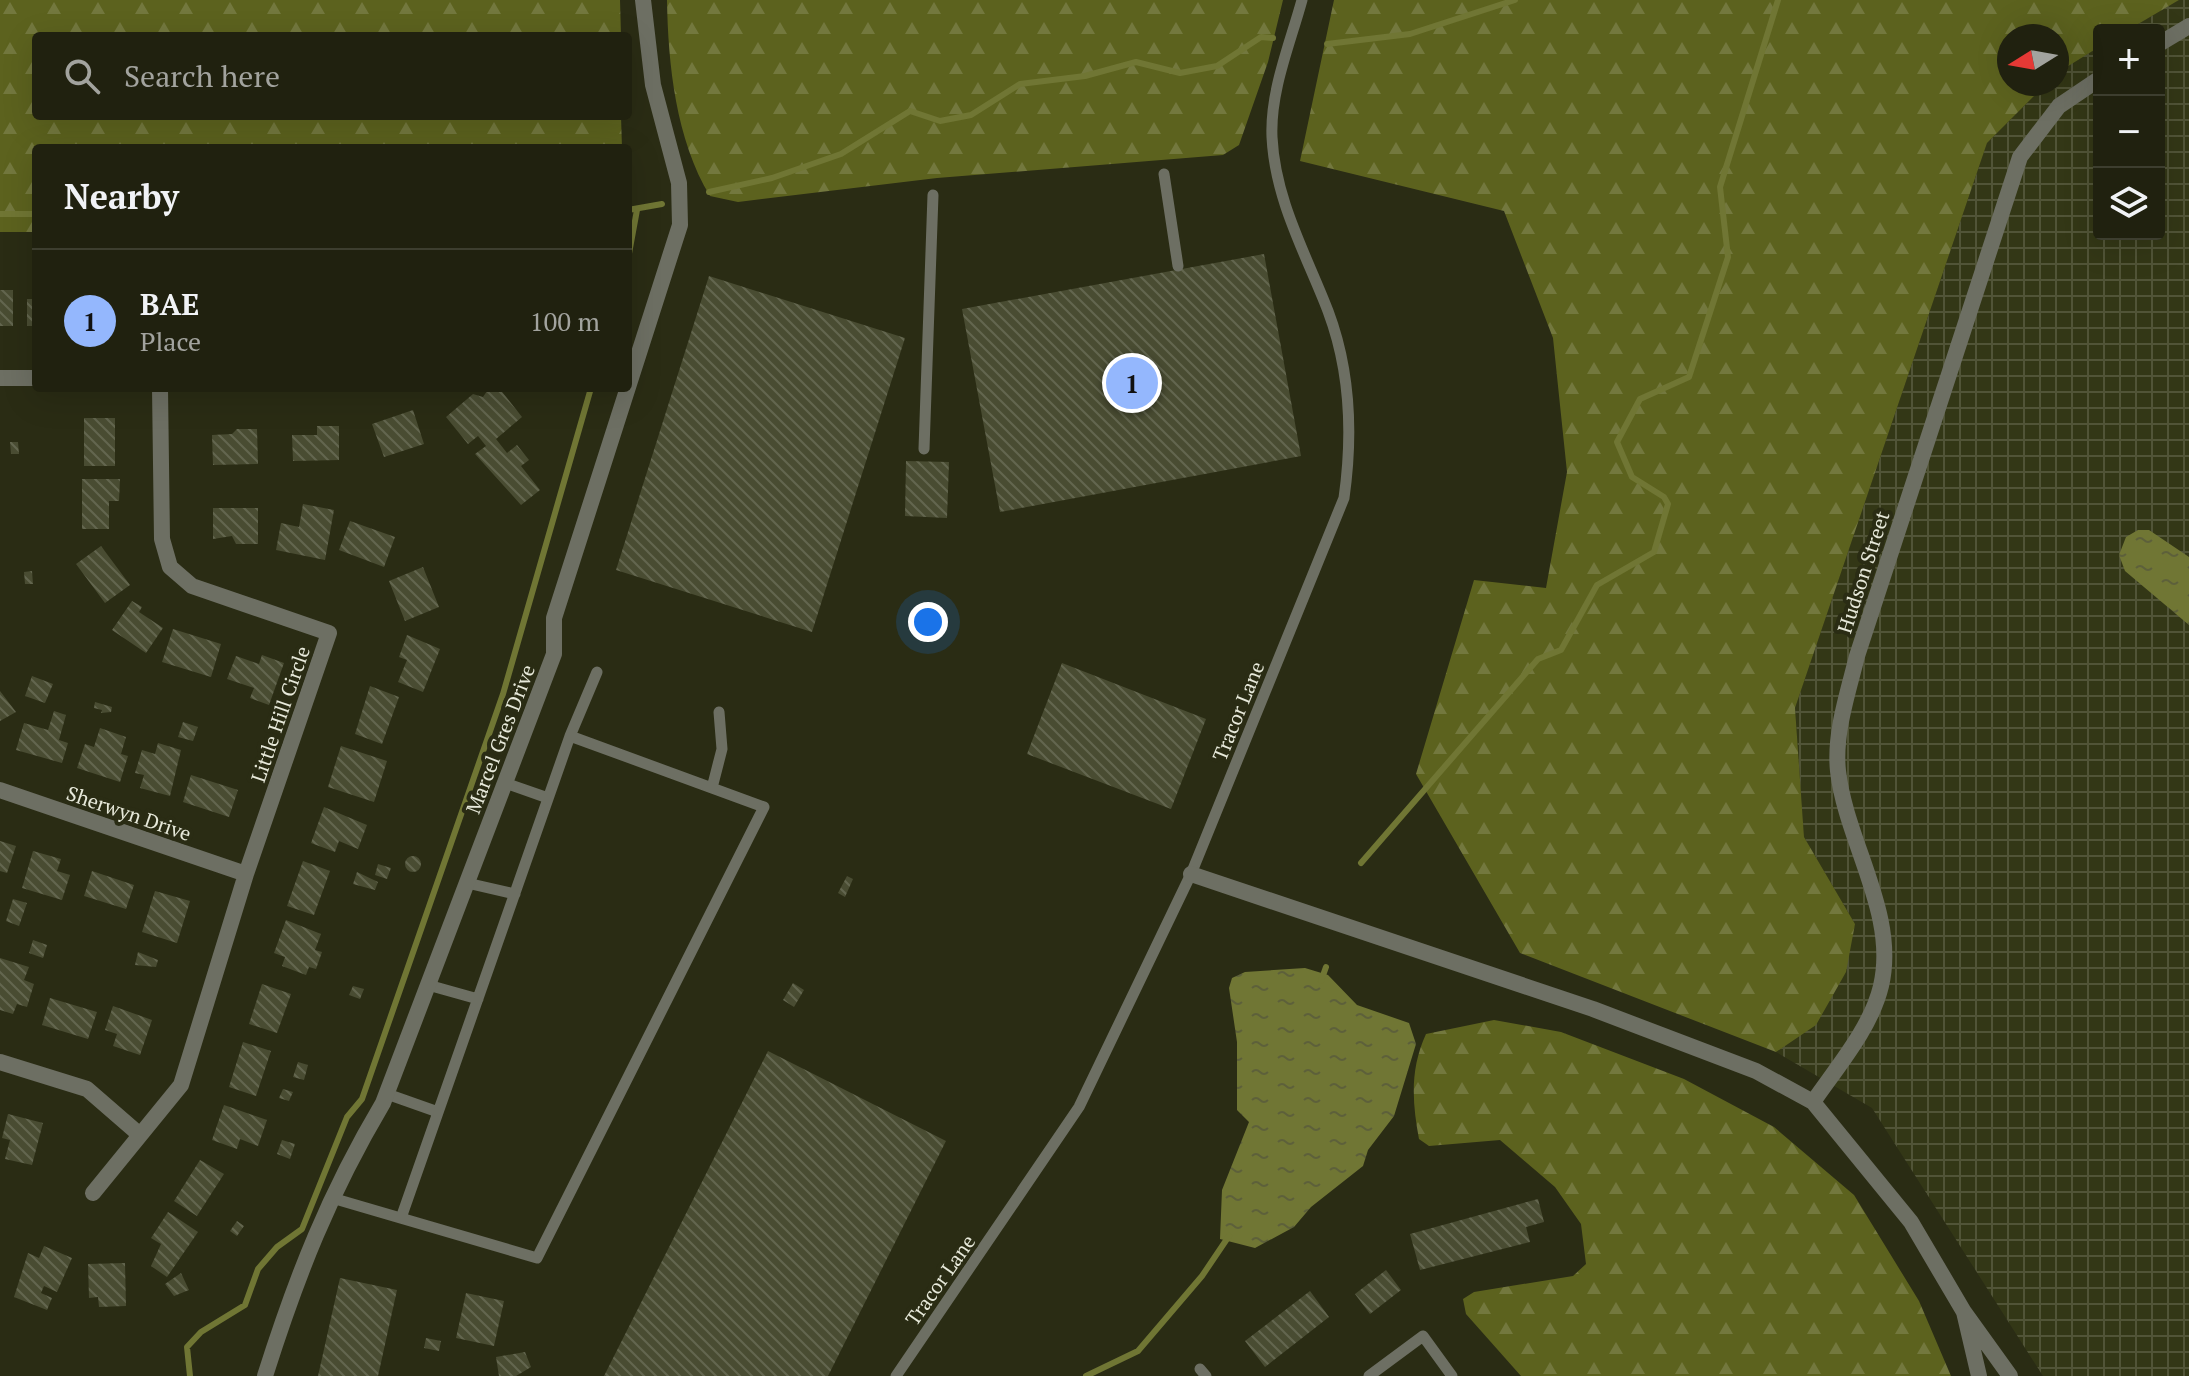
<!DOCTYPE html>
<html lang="en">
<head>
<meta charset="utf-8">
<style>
  :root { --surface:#20210f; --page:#282918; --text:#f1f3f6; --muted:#a2a39e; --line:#3d3e2f; --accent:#94b7fd }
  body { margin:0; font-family:"PT Serif",serif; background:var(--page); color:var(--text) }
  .controls { position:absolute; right:24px; top:24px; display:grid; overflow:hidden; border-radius:8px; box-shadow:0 8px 32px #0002 }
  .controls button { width:72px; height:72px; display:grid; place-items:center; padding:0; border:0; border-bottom:2px solid var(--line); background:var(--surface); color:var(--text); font:40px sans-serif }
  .compass { position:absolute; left:1997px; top:24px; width:72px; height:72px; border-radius:50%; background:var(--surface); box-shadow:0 8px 32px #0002; rotate:259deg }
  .you { position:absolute; left:928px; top:622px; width:28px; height:28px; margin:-20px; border:6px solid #fff; border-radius:50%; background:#1a73e8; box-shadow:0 0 0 12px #1a73e833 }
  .badge { display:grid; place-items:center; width:52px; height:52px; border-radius:50%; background:var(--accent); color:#111; font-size:26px; font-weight:700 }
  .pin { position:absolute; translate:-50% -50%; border:4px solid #fff; box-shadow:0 2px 8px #0006 }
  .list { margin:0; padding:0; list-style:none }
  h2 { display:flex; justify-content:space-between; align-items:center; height:104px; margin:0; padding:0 32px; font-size:34px }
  h2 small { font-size:26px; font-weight:400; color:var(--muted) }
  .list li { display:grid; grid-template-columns:52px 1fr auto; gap:24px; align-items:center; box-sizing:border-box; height:144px; padding:0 32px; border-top:2px solid var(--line) }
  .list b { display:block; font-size:30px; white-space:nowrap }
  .list p { margin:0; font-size:26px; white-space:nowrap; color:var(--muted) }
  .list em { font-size:26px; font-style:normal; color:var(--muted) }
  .icon { flex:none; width:44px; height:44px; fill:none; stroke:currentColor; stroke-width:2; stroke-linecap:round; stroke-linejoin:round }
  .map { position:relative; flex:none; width:2189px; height:1376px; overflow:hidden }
  .search { position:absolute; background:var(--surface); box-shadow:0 8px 32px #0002; left:32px; top:32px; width:600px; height:88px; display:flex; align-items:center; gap:20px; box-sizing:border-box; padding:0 28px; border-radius:8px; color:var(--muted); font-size:30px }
  .panel { position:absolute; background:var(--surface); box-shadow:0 8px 32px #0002; left:32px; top:144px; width:600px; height:248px; border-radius:8px }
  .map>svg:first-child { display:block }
  .industrial { fill:url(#industrial-grid) }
  .forest { fill:url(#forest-firs) }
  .water { fill:url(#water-ripples) }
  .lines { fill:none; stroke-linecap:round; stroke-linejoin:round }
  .stream { stroke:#707634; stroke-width:6 }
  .building { fill:url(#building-back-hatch) }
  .lane { stroke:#6d6f63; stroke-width:11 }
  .street { stroke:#6d6f63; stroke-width:16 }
  .labels { text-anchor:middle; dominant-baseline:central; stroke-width:8; stroke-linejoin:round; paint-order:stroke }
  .street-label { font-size:20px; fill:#e7e9da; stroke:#2a2c14 }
</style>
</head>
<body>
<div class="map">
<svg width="2189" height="1376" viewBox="0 0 2189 1376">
  <defs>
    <pattern id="industrial-grid" width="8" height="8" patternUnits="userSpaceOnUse" patternTransform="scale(2)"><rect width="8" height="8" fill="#333716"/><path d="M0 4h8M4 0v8" fill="none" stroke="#515437"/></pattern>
    <pattern id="forest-firs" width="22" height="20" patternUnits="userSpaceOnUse" patternTransform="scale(2)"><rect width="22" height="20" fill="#5c621e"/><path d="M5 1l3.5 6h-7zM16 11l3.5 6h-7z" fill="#73783e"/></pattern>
    <pattern id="water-ripples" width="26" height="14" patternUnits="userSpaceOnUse" patternTransform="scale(2)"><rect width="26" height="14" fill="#707634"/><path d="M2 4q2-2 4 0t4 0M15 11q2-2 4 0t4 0" fill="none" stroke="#5d603a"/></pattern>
    <pattern id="building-back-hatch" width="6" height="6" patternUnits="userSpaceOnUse" patternTransform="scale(2)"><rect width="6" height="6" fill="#494c32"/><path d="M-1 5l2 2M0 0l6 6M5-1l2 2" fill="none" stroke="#63664f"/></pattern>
  </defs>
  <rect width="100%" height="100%" fill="#2a2c14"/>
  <!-- industrial -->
  <path class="industrial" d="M2179 0H2189V1376H2043L1872 1108 1776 1052 1816 1024 1855 924 1804 837 1795 708 1987 143 2046 84H2057L2060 70 2099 47V234H2159V30H2128Z"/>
  <!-- forest -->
  <path class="forest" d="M0 0H620L621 36H36V116H621L622 148H36V232H0Z
    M667 0H1283L1268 62 1239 145 1223 155 937 178 738 202 710 196C676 140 668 64 667 0Z
    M1334 0H2179L2128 30H2099V47L2057 73V36H2009V84H2046L1987 143 1795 708 1804 837 1855 924 1846 972 1816 1025 1776 1052 1520 953 1416 774 1474 580 1546 588 1567 472 1553 338 1504 211 1300 161Z
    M1494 1020 1561 1032 1684 1079 1774 1127 1854 1195 1919 1301 1951 1376H1521L1466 1314 1463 1299 1474 1292 1573 1276 1586 1264 1581 1224 1555 1187 1500 1140 1429 1146 1419 1139C1412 1102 1410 1069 1426 1034Z"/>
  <!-- water -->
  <path class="water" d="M2138 530H2149L2189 557V625L2125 571 2119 555 2126 537Z
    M1305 968 1328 975 1357 1005 1409 1023 1416 1044 1394 1116 1368 1150 1363 1166 1311 1207 1294 1227 1255 1248 1220 1239 1222 1190 1249 1122 1237 1110V1042L1229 988 1232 978 1245 972Z"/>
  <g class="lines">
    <!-- stream -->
    <path class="stream" d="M1327 44 1410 34 1515 0
      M709 192 772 178 841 154 910 111 940 121 971 115 1020 84 1085 76 1136 62 1180 73 1217 66 1261 37 1273 38
      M628 210 662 204
      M0 214H36
      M628 259 637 210
      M1361 863 1538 659 1561 650 1597 585 1654 552 1668 504 1664 497 1632 477 1617 442 1640 399 1689 377 1728 257 1720 187 1778 0
      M1321 981 1326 967
      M190 1376 187 1347 201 1332 245 1305 258 1269 277 1247 302 1229 347 1117 362 1099 503 694 591 388
      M1086 1376 1138 1351 1202 1276 1229 1236"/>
  </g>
  <!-- building -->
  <path class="building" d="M1264 254 1301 456 1000 512 962 309Z
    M709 276 905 338 812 632 616 570Z
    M0 290H13V326H0Z
    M27 299H36V326H27Z
    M489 388H499L522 417 496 439 507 453 517 445 529 460 521 466 540 490 521 505 475 454 486 446 478 436 468 444 446 417 473 394 483 397Z
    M413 410 424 444 384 457 372 424Z
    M84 418H115V466H84Z
    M317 426H339V460L293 461 292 435H317Z
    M237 429H257L258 464 213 465 212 435 232 434Z
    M10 442H18L19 454H11Z
    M906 461 949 462 947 518 905 516Z
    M82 479H120L119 501H109V529H82Z
    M303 504 334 510 325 560 276 550 281 523 299 527Z
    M213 508H258V544H236L232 536 213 539Z
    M350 521 395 537 384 567 339 550Z
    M101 546 130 585 105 603 76 564Z
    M423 567 439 607 405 621 389 581Z
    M32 571 33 584H25L24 572Z
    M132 601 142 607 139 612 163 628 146 653 112 630Z
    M173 629 221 644 211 677 162 662Z
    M407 635 440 649 423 692 398 682 407 660 399 657Z
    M262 655 284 663 269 705 250 698 254 688 227 679 236 656 259 664Z
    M1062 663 1206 719 1171 809 1027 754Z
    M32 676 53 684 45 703 25 696Z
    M370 686 399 697 382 744 355 734Z
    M0 691 16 712 0 721Z
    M95 702 112 707 111 712 101 713 102 710 94 708Z
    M54 711 66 715 59 740 68 743 62 763 16 750 24 723 48 730Z
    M183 722 198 727 193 741 178 737Z
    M100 728 126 737 121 754 128 756 120 782 77 768 85 744 94 747Z
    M158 743 181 750 170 796 140 788 144 775 135 773 142 750 155 754Z
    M341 746 387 761 374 802 328 787Z
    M191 775 238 790 229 817 183 802Z
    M324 807 367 825 358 849 339 841 335 852 311 843Z
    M0 841 16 846 7 873 0 871Z
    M33 851 61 859 57 871 70 875 62 900 22 888Z
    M405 864a8 8 0 1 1 16 0a8 8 0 1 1-16 0Z
    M303 861 330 871 314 915 287 906Z
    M378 864 391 868 387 879 375 875Z
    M92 871 134 885 126 909 84 896Z
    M357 872 378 882 375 890 353 884Z
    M847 876 853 879 845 897 838 893Z
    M155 891 190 901 177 943 142 932Z
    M13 899 27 903 19 926 6 921Z
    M286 920 321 934 315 950 322 952 316 969 309 967 306 975 282 966 285 957 274 953Z
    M33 940 47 945 43 958 29 953Z
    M138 952 158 960 156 967 135 965Z
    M0 958 29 967 24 980 34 984 27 1007 17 1004 13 1014 0 1010Z
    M793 983 804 990 794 1007 783 1000Z
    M262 984 291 994 277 1033 249 1024Z
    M353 986 364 989 360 999 349 995Z
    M50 998 97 1012 88 1039 42 1025Z
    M113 1006 152 1020 140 1055 113 1046 117 1034 105 1030Z
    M243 1042 271 1051 256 1096 229 1087Z
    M768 1051 946 1141 828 1376H604Z
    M298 1062 308 1065 304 1080 293 1077Z
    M283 1089 293 1092 289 1101 279 1098Z
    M224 1105 267 1120 258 1146 240 1139 237 1149 212 1140Z
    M8 1114 43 1123 32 1165 5 1159 10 1140 2 1138Z
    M282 1140 295 1144 290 1159 277 1154Z
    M200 1160 224 1174 197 1216 174 1201Z
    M1538 1199 1544 1222 1526 1227 1530 1242 1420 1270 1410 1234Z
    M168 1212 198 1232 167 1277 151 1266 161 1244 151 1238Z
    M237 1221 244 1226 237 1236 230 1231Z
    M44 1246 72 1258 57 1292 44 1286 41 1293 52 1298 47 1310 14 1297 28 1253 39 1258Z
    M125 1263 126 1306 99 1307 98 1297 89 1298 88 1264Z
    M1386 1270 1401 1290 1370 1314 1355 1294Z
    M181 1273 189 1290 174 1296 165 1284Z
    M340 1278 397 1290 378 1376H318Z
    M1310 1291 1329 1317 1265 1367 1245 1341Z
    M466 1293 504 1301 494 1346 456 1338Z
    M426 1338 441 1341 439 1351 424 1348Z
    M525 1352 531 1367 516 1376H499L496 1357Z"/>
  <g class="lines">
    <!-- lane -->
    <path class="lane" d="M1164 174 1178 266
      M924 449 933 195
      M505 783 548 798
      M712 788 722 749 719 712
      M467 883 515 894
      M428 985 478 999
      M387 1094 438 1112
      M332 1198 537 1258 764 807 570 736
      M401 1218 570 736 597 672
      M1200 1369 1206 1376
      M896 1376 1079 1107 1191 874 1344 498C1353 434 1351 372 1328 311 1306 254 1275 200 1272 137 1270 91 1290 44 1302 0
      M1369 1376 1423 1336 1452 1376"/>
    <!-- street -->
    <path class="street" d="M2159 44 2189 26
      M0 378H36
      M0 790 246 874
      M1191 874 1593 1009 1756 1071 1813 1102 1911 1222 1964 1312
      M0 1062 87 1089 140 1135
      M1813 1102C1837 1067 1871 1028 1881 986 1898 914 1846 842 1838 771 1834 733 1848 693 1857 656L2020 157 2059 106 2099 79
      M93 1193 181 1085 246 874 329 633 192 586 170 567 162 539 160 388
      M265 1376C297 1275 329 1194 383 1103L554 654V618L680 225 679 183 653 85 643 0
      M1979 1376 1964 1312 2010 1376"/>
  </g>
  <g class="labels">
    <!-- street labels -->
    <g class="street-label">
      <text transform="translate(1863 572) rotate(-72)">Hudson Street</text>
      <text transform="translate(1238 711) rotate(-68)">Tracor Lane</text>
      <text transform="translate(280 714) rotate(-71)">Little Hill Circle</text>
      <text transform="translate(500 739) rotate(-69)">Marcel Gres Drive</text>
      <text transform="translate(129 813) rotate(19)">Sherwyn Drive</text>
      <text transform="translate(940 1280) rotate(-55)">Tracor Lane</text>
    </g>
  </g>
</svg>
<div class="controls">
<button>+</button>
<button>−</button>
<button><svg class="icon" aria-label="layers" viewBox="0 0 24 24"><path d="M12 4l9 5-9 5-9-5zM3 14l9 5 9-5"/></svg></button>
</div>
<svg class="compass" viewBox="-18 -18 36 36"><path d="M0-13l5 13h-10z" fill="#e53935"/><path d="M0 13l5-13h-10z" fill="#a2a39e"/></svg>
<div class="you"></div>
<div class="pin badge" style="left:1132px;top:383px">1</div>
<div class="search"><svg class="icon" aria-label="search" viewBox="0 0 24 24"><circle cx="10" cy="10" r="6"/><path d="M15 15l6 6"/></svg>Search here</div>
<section class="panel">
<h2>Nearby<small></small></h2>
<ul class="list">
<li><span class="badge">1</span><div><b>BAE</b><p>Place</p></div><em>100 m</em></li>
</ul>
</section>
</div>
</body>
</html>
